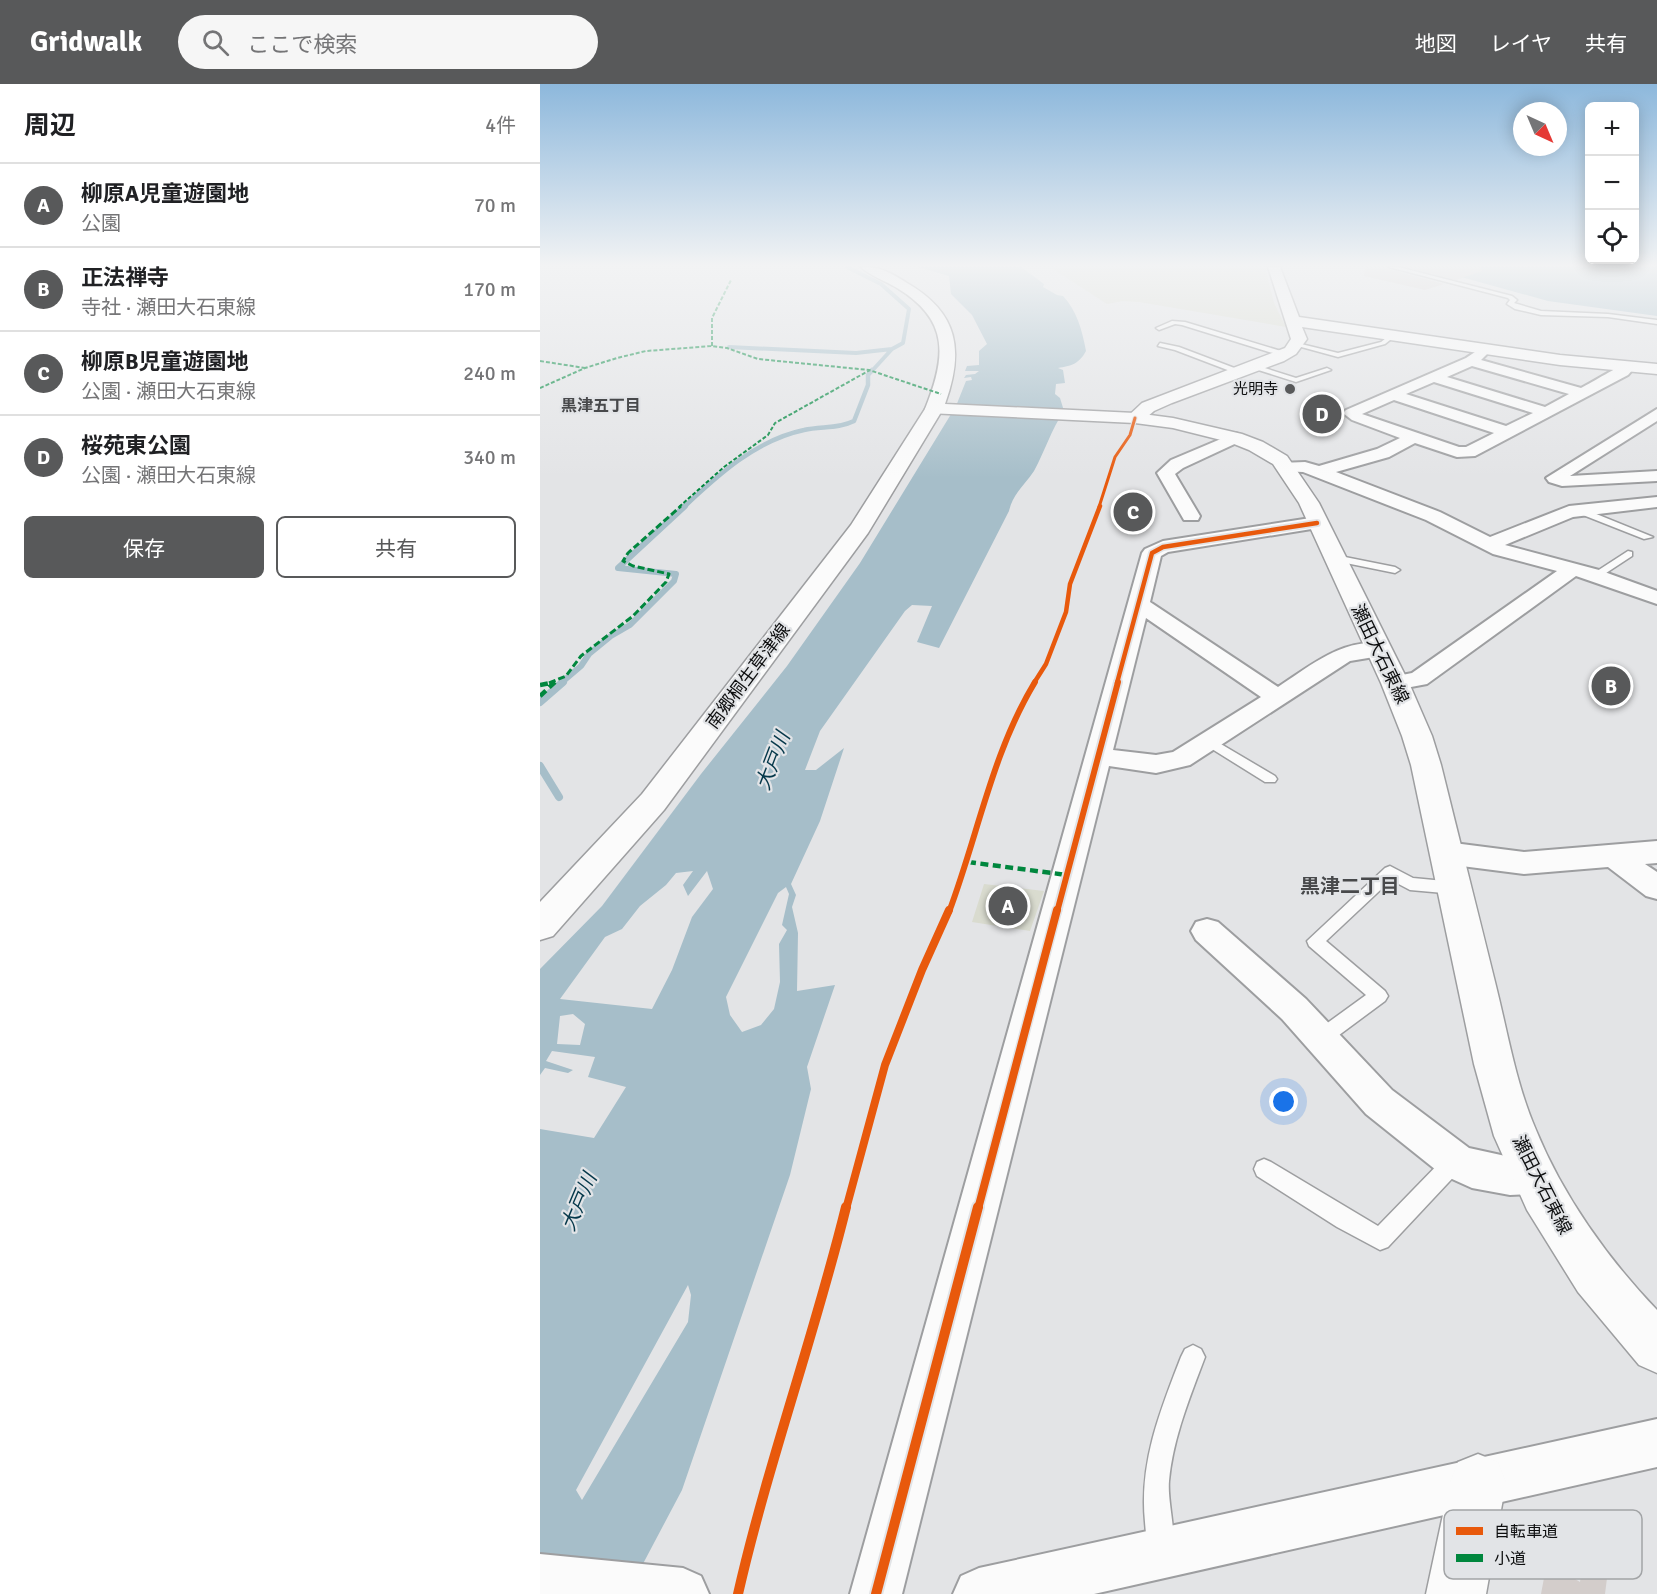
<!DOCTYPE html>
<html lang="ja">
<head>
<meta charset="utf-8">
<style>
  :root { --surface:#fff; --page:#f6f6f6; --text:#202124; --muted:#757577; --line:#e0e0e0; --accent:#58595a }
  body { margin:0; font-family:Signika,"Noto Sans JP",sans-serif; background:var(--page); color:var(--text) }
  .controls { position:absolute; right:18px; top:18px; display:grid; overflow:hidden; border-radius:9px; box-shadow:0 3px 15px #0003 }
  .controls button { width:54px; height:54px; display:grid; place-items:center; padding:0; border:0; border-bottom:2px solid var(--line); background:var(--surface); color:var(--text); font:30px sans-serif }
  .compass { position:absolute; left:973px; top:18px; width:54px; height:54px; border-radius:50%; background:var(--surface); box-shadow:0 3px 15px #0003; rotate:136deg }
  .you { position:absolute; left:744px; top:1018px; width:21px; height:21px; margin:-15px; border:4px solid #fff; border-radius:50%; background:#1a73e8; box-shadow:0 0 0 9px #1a73e833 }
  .badge { display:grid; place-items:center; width:39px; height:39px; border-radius:50%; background:var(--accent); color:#fff; font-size:20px; font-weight:700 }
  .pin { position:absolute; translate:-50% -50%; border:3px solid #fff; box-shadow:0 2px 6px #0006 }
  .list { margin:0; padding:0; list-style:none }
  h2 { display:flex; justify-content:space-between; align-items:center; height:78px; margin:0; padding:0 24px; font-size:26px }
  h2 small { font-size:20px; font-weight:400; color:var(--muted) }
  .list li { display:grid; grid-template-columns:39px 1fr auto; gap:18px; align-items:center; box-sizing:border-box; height:84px; padding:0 24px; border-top:2px solid var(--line) }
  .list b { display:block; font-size:22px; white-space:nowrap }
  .list p { margin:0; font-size:20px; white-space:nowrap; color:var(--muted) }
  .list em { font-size:20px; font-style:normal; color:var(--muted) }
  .actions { display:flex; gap:12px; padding:18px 24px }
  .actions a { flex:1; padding:14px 0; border:2px solid var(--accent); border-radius:9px; text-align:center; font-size:21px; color:var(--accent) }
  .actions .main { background:var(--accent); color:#fff }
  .icon { flex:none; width:33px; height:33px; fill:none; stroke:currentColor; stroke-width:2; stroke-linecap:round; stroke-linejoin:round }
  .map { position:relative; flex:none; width:1117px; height:1510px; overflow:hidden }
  header { display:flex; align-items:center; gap:36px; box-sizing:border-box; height:84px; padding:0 30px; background:var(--accent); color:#fff }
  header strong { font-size:28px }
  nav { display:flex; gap:33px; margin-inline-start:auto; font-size:21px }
  .search { width:420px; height:54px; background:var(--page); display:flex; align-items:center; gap:15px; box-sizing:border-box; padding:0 21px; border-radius:33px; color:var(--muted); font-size:22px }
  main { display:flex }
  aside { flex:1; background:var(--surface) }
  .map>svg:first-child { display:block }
  .green { fill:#d9dbcf }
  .water { fill:#a6bec9; fill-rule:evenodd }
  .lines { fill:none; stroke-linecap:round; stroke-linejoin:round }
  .stream-far3 { stroke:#a6bec9; stroke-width:4 }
  .stream-far2 { stroke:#a6bec9; stroke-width:4.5 }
  .stream-far1 { stroke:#a6bec9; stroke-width:6 }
  .stream { stroke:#a6bec9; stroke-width:8 }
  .building { fill:#d3cdcb }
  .lane-casing { stroke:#9d9ea0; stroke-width:3 }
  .street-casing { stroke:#9d9ea0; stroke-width:4 }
  .secondary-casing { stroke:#9d9ea0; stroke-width:3 }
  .primary-casing { stroke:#9d9ea0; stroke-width:3 }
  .lane { fill:#fbfbfb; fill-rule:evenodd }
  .street { fill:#fbfbfb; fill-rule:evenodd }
  .secondary { fill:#fbfbfb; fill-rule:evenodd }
  .primary { fill:#fbfbfb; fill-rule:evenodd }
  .quiet-far2 { stroke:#00873e; stroke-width:2; stroke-dasharray:4 2; stroke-linecap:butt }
  .quiet-far1 { stroke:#00873e; stroke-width:3; stroke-dasharray:7 3; stroke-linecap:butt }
  .quiet { stroke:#00873e; stroke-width:4.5; stroke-dasharray:8 4.5; stroke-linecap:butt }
  .cycleway-far4-casing { stroke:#e2e4e7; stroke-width:5 }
  .cycleway-far3-casing { stroke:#e2e4e7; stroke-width:8 }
  .cycleway-far2-casing { stroke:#e2e4e7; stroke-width:10 }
  .cycleway-far1-casing { stroke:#e2e4e7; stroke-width:11 }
  .cycleway-casing { stroke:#e2e4e7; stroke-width:14 }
  .cycleway-far4 { stroke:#e8590c; stroke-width:3 }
  .cycleway-far3 { stroke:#e8590c; stroke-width:4.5 }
  .cycleway-far2 { stroke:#e8590c; stroke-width:6 }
  .cycleway-far1 { stroke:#e8590c; stroke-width:8 }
  .cycleway { stroke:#e8590c; stroke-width:10 }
  .poi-dot { fill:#58595a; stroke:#e2e4e7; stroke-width:2 }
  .labels { text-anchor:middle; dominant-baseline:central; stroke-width:4.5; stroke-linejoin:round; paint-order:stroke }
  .far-poi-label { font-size:15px; fill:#0d0e0f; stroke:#e2e4e7; text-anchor:end }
  .far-neighbourhood-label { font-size:16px; font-weight:bold; fill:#48494b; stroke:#e2e4e7 }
  .street-label { font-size:18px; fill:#0d0e0f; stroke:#e2e4e7 }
  .water-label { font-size:20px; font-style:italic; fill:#05384a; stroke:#e2e4e7 }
  .neighbourhood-label { font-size:20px; font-weight:bold; fill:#48494b; stroke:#e2e4e7 }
  .key { fill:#e2e4e7; stroke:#a2a4a6; stroke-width:1.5 }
  .key-label { font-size:16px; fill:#0d0e0f }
</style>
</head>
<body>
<header>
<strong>Gridwalk</strong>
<div class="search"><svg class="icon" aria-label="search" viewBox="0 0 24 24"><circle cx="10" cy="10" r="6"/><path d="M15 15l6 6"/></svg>ここで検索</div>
<nav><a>地図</a><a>レイヤ</a><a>共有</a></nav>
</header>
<main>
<aside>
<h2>周辺<small>4件</small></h2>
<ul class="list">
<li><span class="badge">A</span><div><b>柳原A児童遊園地</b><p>公園</p></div><em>70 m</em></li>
<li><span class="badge">B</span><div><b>正法禅寺</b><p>寺社 · 瀬田大石東線</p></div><em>170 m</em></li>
<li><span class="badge">C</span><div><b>柳原B児童遊園地</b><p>公園 · 瀬田大石東線</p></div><em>240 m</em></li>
<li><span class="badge">D</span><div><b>桜苑東公園</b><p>公園 · 瀬田大石東線</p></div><em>340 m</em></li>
</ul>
<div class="actions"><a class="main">保存</a><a>共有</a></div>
</aside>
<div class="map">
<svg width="1117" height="1510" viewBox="0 0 1117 1510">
  <rect width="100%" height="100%" fill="#e3e4e6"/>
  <!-- green -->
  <path class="green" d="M510 183H725L734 219 746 243 599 218 583 217 567 220Z
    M782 323 793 326 792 328 808 333 785 342 759 333Z
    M585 416 607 417V440L574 439Z
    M444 800 504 807 490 847 432 838Z"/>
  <!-- water -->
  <path class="water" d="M378 183H481L504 200 503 203 517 211 523 212C537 227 542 246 546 267 539 280 531 282 518 284L523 286 525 299 516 300 515 310 520 314 524 327C511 346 505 367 494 387 485 401 473 409 469 427L399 564 377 558 392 522 372 521 365 527 280 647 265 686H276L304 664 280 737 251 800 256 811 252 823 258 849 257 907 295 901 267 983 271 1005 250 1091 142 1406 87 1510H0V1045L54 1054 86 1003 48 993 55 973 12 967 6 977 33 986 28 989 5 984 0 991V885L62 822 161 690 247 582 320 479 416 322 426 297 432 296 431 293 424 294 426 291 435 290 439 287H425L427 282 439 281V267L447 260 432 231 411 210 409 192ZM153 787 143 801 148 812 167 787 173 805 152 833 132 886 112 925 20 915 65 853 82 845 100 822 126 801 136 789ZM246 803 249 810 242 841 247 846 239 860 240 898 234 925 221 941 202 948 190 931 186 913 238 809ZM33 930 45 940 40 961 17 960 20 932ZM148 1201 151 1211 148 1238 42 1416 36 1406Z
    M869 183H1117V232L1008 217 914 191Z"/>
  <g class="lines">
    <!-- stream-far3 -->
    <path class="stream-far3" d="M307 183 341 200 369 225 363 259 352 265 331 288
      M189 263 316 269 352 265"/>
    <!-- stream-far2 -->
    <path class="stream-far2" d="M144 423C178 391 216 356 264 346 281 342 298 345 314 337L328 301V291L332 286"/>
    <!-- stream-far1 -->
    <path class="stream-far1" d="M21 599 41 582 49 570 71 552 90 541 134 497 136 490 78 484 145 422"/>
    <!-- stream -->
    <path class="stream" d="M0 618 23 598
      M0 682 19 713"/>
  </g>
  <!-- building -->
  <path class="building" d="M825 183H847L848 185 904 200 885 206 824 192Z
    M866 183H941L942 187 916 196Z
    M1046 1455 1070 1470 1065 1510H1001L1007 1478 1040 1498Z"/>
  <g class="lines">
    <!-- lane casing -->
    <g class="lane-casing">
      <path id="lane" d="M849 183H858L972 212 977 216 974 219 1001 227 1068 230 1117 236V240L1068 233 1001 231 975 225 967 220 970 216 968 214Z
        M632 237 645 238 751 270 747 272 729 268 642 241 635 240 619 246 616 244Z
        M850 251 855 252 845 260 798 273 754 261 757 259 798 269 841 258Z
        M620 259 639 263 705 288 698 290 635 266 618 262Z
        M712 280 756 294 787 284 791 286 756 298 712 284Z
        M1038 425H1044L1113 453 1104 455 1038 429Z
        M1088 467 1092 468V472L1060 493H1052L1051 491Z
        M795 471 855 483 860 486 855 489 791 476V472Z
        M669 653 735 692 737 695 735 698H725L664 660 662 657 664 654Z
        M850 782 873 794 915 798 921 800 923 804 921 808 915 810 870 806 851 796 786 857 845 907 848 912 845 917 787 960 781 962 775 960 772 954 775 948 826 911 769 862 767 857 845 784Z
        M915 1067 922 1070 925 1077 922 1084 848 1163 840 1166 797 1143 717 1092 714 1085 717 1078 724 1075 731 1078 838 1142 908 1070Z
        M653 1261 661 1265 665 1273C650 1313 633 1354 629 1397 627 1420 639 1454 630 1474L621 1478 612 1474C607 1463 606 1451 605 1438 599 1379 620 1327 641 1273L645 1265Z"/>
    </g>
    <!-- street casing -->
    <g class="street-casing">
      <path id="street" d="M944 262 951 266 941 276 1041 304C1053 298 1078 282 1088 279L1095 283 1088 291 935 372 917 373 875 359 849 373 796 388 900 428 950 453 1029 422 1117 413V423L1033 433 965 461 1059 486 1117 507V520L1036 492 887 600 855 606 847 604 843 599 847 594 872 589 1017 487 953 470 886 436 763 388 740 387 738 383 740 379 765 378 779 382 837 365 860 354 812 336 803 329 806 326 926 274ZM932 282 1029 310 1005 323 907 293ZM894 298 993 329 966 342 866 310ZM854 316 954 349 926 363H919L822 330Z
        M1117 325V337L1030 392 1117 387V397L1022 402 1009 398 1006 394Z
        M695 349 701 351 703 354 701 357 643 384 635 390 660 432 658 436H644L617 389 631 376Z
        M777 433 784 435 786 439 784 443 628 468 621 472 610 518 738 603C769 583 806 551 846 561L849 566 846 571 810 577 650 681 616 689 569 682 362 1510H310L602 469 605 465 623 457ZM606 534 721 613 633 668 616 671 573 666Z
        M1117 757V779L1105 780 1117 788V815L1106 812 1068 783 984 790 906 780 896 776 892 769 896 762 906 758 984 768Z
        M667 835 678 838 766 915 852 1006 929 1064 970 1073 994 1072 1008 1077 1013 1091 1008 1105 994 1110 970 1111 932 1104 901 1090 826 1030 742 935 656 856 651 847 656 838Z
        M1117 1335V1383L554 1510H413L421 1492 439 1484Z
        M0 1470 143 1484 161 1492 169 1510H0Z"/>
    </g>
    <!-- secondary casing -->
    <g class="secondary-casing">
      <path id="secondary" d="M728 183H740L759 233 1020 271 1117 280V290L1020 281 762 243 767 255 756 270 744 277 632 319 614 327 601 338H589L586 334 602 319 745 264 751 255Z
        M394 320 400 321 403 325 328 449 124 726 13 852 0 856V818L102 710 311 441 385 325 388 321Z
        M938 1370 958 1378 966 1398 946 1510H886L910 1398 918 1378Z"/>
    </g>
    <!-- primary casing -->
    <g class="primary-casing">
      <path id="primary" d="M321 183C339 182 352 189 367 199 419 229 424 267 405 320L595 329 633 334 702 350 723 358 747 372 779 419 869 599 892 652 901 681C919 755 938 828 956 902 968 950 976 1000 996 1046 1023 1112 1068 1175 1117 1226V1289L1099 1281 1038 1208 987 1126 954 1052 934 980 871 681 862 652 841 599 759 419 733 380 709 366 689 358 633 344 595 339 388 329 385 325C406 273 410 236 357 204 346 197 330 192 321 183Z"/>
    </g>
    <!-- lane -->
    <use href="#lane" class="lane"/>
    <!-- street -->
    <use href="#street" class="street"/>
    <!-- secondary -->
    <use href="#secondary" class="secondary"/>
    <!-- primary -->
    <use href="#primary" class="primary"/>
    <!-- quiet-far2 -->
    <path class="quiet-far2" d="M172 262V234L191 196
      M0 277 45 284
      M0 304 45 284 77 274 106 267 172 262 187 264 218 275 329 286 401 310
      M139 423 184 383 228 351 235 339 330 286"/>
    <!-- quiet-far1 -->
    <path class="quiet-far1" d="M9 599 26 592 41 572 93 532 126 498 129 490 93 482 83 477 88 469 141 422"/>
    <!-- quiet -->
    <path class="quiet" d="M0 601 15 598
      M0 612 15 598
      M428 778 527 791"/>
    <!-- cycleway-far4 casing -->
    <g class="cycleway-far4-casing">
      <path id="cycleway-far4" d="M559 423 575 373 590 351 595 334"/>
    </g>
    <!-- cycleway-far3 casing -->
    <g class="cycleway-far3-casing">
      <path id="cycleway-far3" d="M494 599 506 580 526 528 530 500 560 422
        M577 599 612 469 623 463 777 439"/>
    </g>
    <!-- cycleway-far2 casing -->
    <g class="cycleway-far2-casing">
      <path id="cycleway-far2" d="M409 828C438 751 452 669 495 598
        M517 828 578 598"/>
    </g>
    <!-- cycleway-far1 casing -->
    <g class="cycleway-far1-casing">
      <path id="cycleway-far1" d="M306 1125 345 981 382 886 409 826
        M438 1125 517 826"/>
    </g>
    <!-- cycleway casing -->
    <g class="cycleway-casing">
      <path id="cycleway" d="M198 1510C228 1379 274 1253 306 1123
        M336 1510 438 1123"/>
    </g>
    <!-- cycleway-far4 -->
    <use href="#cycleway-far4" class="cycleway-far4"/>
    <!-- cycleway-far3 -->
    <use href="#cycleway-far3" class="cycleway-far3"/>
    <!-- cycleway-far2 -->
    <use href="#cycleway-far2" class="cycleway-far2"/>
    <!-- cycleway-far1 -->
    <use href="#cycleway-far1" class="cycleway-far1"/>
    <!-- cycleway -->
    <use href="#cycleway" class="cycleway"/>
  </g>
  <!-- sky -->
  <linearGradient id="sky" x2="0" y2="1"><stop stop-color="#8db8dc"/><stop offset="0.46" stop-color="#f2f3f4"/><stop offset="1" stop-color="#f2f3f4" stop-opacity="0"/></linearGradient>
  <rect width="1117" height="394" fill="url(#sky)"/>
  <!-- markers -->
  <circle class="poi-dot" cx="750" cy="305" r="6"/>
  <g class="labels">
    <!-- far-poi labels -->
    <g class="far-poi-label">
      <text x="738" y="305">光明寺</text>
    </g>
    <!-- far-neighbourhood labels -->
    <g class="far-neighbourhood-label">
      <text x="61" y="322">黒津五丁目</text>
    </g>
    <!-- street labels -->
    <g class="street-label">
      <text transform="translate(840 570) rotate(64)">瀬田大石東線</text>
      <text transform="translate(208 592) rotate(-53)">南郷桐生草津線</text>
      <text transform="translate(1002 1101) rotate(63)">瀬田大石東線</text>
    </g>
    <!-- water labels -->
    <g class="water-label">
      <text transform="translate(233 677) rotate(-69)">大戸川</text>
      <text transform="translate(39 1118) rotate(-67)">大戸川</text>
    </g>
    <!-- neighbourhood labels -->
    <g class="neighbourhood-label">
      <text x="810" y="802">黒津二丁目</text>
    </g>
  </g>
  <!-- legend -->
  <rect x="904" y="1426" width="198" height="69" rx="9" class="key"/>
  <rect x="916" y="1443" width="27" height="8" fill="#e8590c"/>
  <rect x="916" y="1470" width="27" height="8" fill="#00873e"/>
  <g class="key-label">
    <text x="954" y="1453">自転車道</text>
    <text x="954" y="1480">小道</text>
  </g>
</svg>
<div class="controls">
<button>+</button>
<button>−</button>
<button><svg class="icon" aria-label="locate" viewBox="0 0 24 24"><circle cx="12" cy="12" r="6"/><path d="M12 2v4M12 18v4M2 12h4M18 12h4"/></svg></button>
</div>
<svg class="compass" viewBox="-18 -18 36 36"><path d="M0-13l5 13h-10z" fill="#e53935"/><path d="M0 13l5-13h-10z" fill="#757577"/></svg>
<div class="you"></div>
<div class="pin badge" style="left:468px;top:822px">A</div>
<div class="pin badge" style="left:1071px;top:602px">B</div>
<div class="pin badge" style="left:593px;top:428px">C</div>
<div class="pin badge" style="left:782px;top:330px">D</div>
</div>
</main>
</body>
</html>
